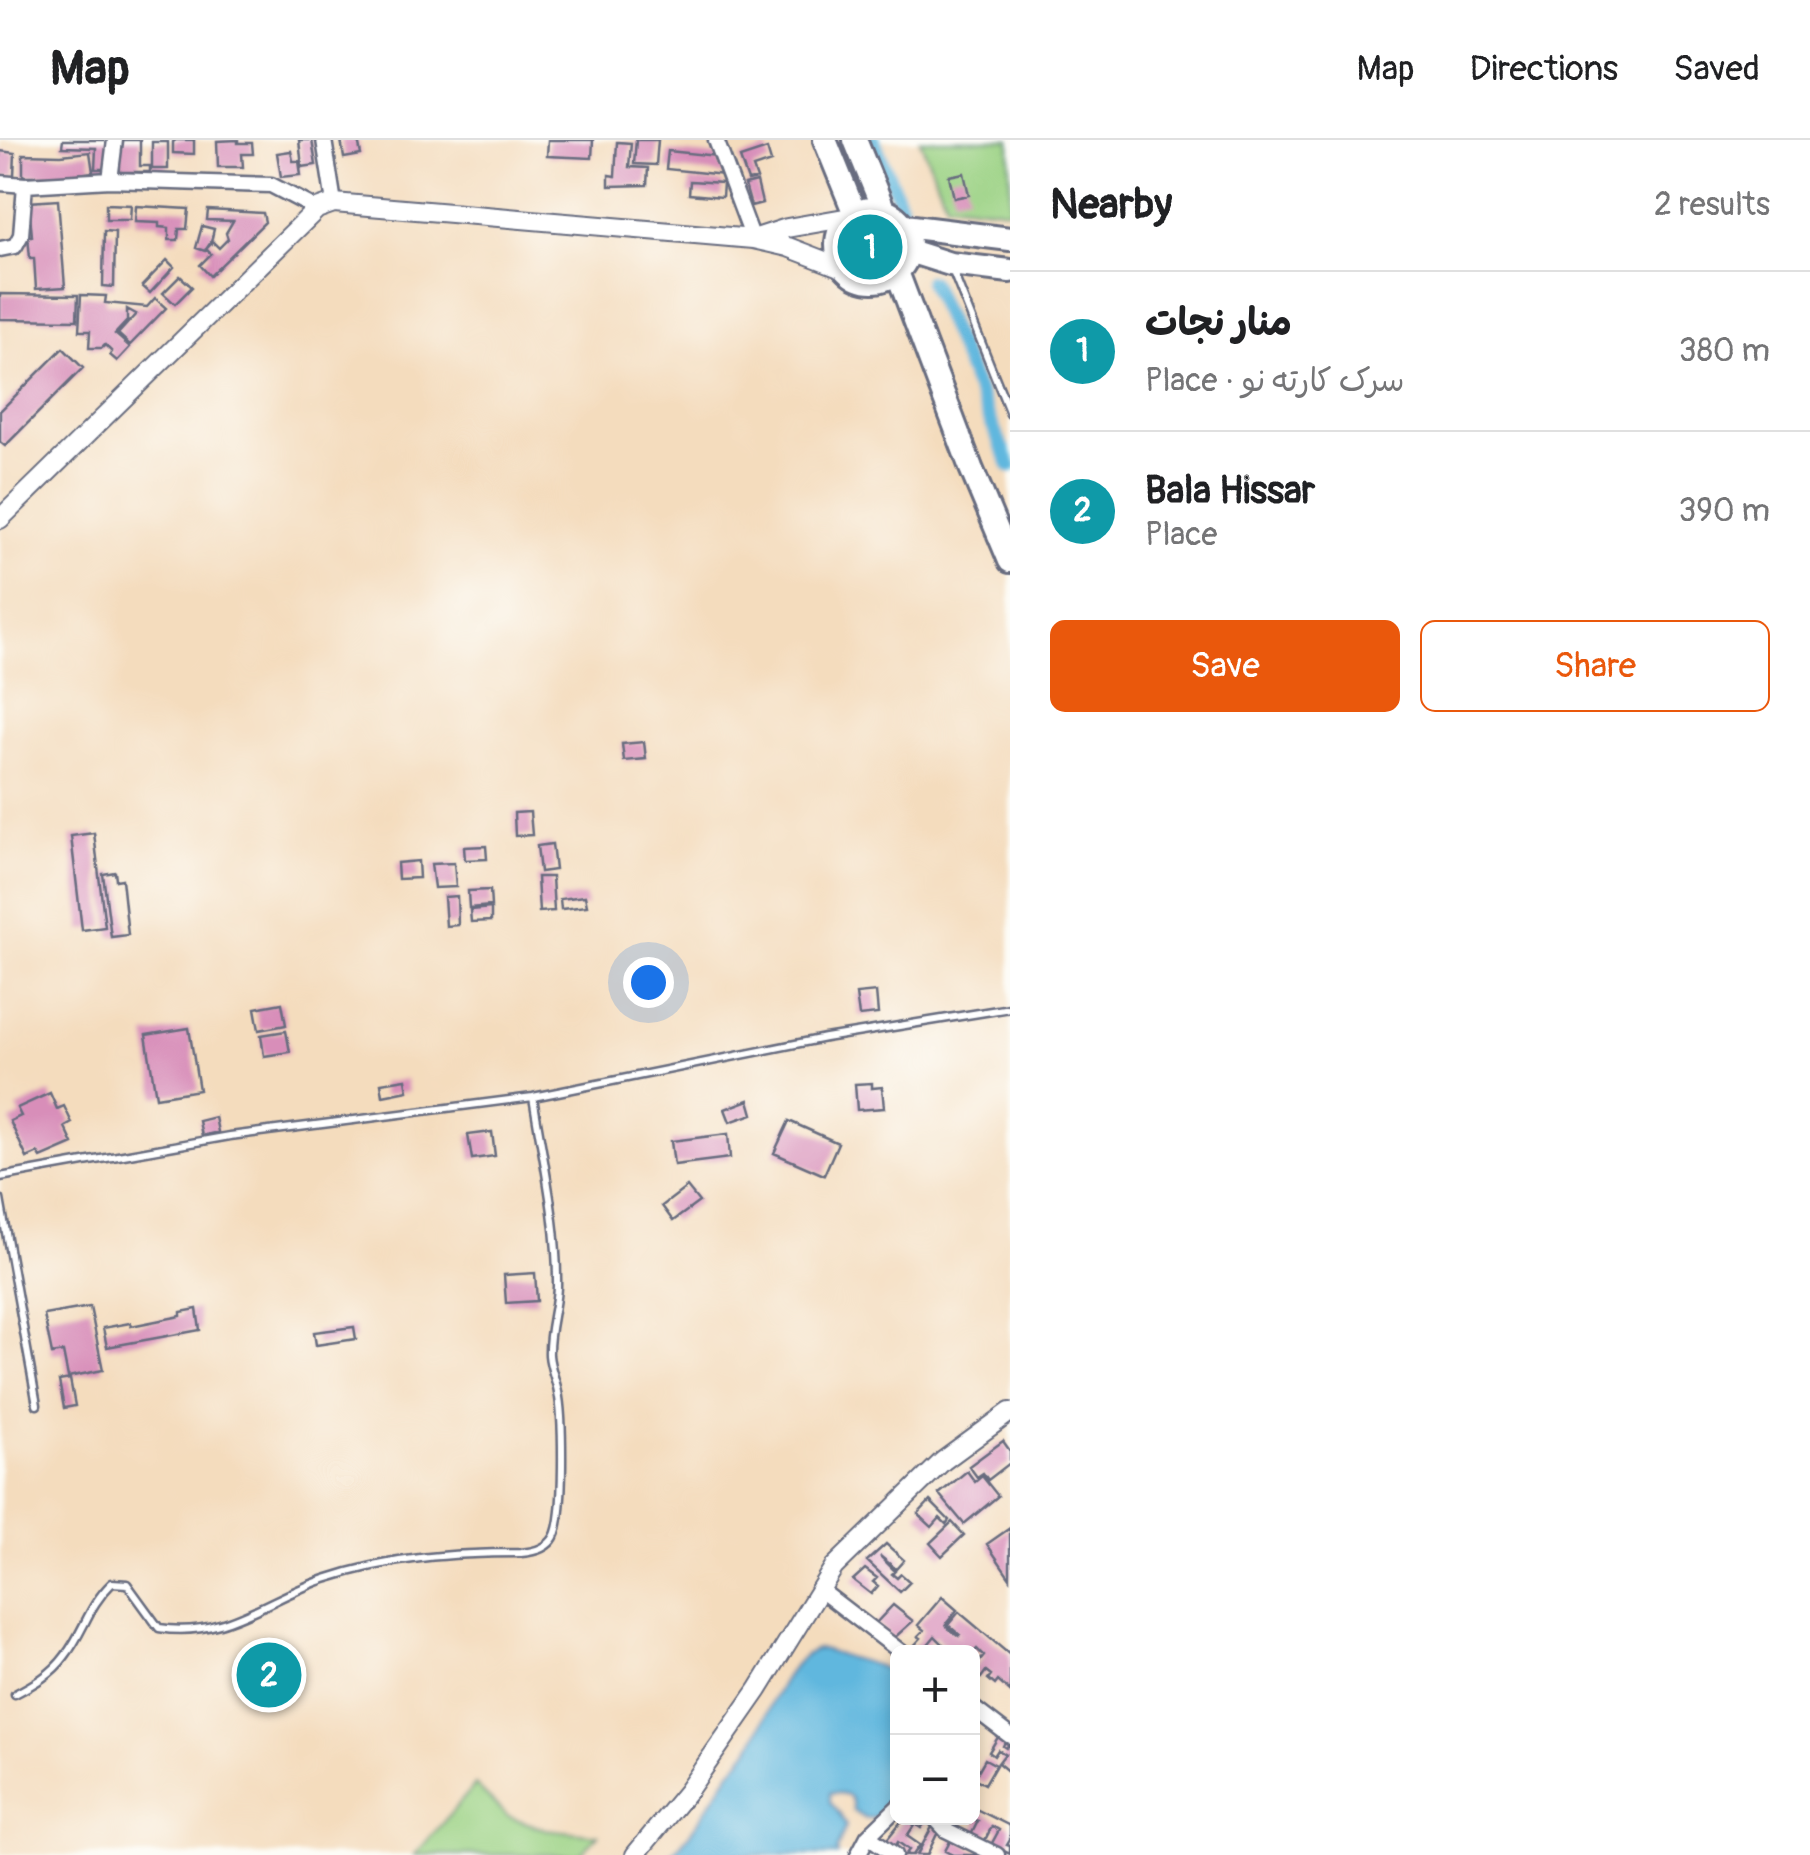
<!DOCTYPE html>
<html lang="en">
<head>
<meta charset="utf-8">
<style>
  :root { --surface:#fff; --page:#f6f6f6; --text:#202124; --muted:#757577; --line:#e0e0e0; --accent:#ea580c }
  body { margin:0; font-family:Pangolin,"Playpen Sans Arabic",sans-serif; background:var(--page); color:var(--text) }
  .controls { position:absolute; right:30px; bottom:30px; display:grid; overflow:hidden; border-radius:15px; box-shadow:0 5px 15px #0003 }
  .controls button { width:90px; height:90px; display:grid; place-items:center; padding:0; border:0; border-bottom:2px solid var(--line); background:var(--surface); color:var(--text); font:50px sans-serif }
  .you { position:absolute; left:648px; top:842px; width:35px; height:35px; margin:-25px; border:8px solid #fff; border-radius:50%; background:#1a73e8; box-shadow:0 0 0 15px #1a73e833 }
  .badge { display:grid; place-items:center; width:65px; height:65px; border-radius:50%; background:var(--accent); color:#fff; font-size:32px; font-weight:700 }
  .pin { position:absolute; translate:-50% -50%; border:5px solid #fff; box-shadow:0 2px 10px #0006 }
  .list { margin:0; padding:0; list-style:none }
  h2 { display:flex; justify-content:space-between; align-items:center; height:130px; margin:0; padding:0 40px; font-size:42px }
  h2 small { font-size:32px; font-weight:400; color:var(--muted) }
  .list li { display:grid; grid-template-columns:65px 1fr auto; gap:30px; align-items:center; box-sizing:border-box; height:160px; padding:0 40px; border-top:2px solid var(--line) }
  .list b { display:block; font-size:38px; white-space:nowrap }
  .list p { margin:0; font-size:32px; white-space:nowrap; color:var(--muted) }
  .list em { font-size:32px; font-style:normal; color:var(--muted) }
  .actions { display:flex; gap:20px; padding:30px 40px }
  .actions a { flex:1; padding:22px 0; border:2px solid var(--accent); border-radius:15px; text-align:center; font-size:35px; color:var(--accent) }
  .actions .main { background:var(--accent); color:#fff }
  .map { position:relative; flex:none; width:1010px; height:1715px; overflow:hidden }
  header { display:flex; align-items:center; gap:60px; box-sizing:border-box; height:140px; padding:0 50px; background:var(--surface); border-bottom:2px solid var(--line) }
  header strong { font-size:48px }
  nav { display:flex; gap:55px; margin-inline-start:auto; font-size:35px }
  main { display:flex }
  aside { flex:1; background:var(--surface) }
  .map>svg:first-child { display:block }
  .green { fill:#9ad182; stroke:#5a8070; stroke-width:2.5 }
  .water { fill:#61b7de; stroke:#3e739e; stroke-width:2.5 }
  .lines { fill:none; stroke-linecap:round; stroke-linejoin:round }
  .canal { stroke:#61b7de; stroke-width:14 }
  .building { fill:#d88eb9 }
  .service-casing { stroke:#676c7f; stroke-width:11 }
  .minor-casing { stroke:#676c7f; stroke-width:19 }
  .tertiary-casing { stroke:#676c7f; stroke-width:22 }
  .secondary-casing { stroke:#676c7f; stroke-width:22 }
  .trunk-casing { stroke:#676c7f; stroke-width:28 }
  .service { stroke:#fff; stroke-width:6 }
  .minor { stroke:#fff; stroke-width:14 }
  .tertiary { stroke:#fff; stroke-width:18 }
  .secondary { stroke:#fff; stroke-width:18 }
  .trunk { stroke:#fff; stroke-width:22 }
</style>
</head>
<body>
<header>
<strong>Map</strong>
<nav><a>Map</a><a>Directions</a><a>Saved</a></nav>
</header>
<main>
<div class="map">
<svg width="1010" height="1715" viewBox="0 0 1010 1715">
  <rect width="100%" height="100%" fill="#fdfcf7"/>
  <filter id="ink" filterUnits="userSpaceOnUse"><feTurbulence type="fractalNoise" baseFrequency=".01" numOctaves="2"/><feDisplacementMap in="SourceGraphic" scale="20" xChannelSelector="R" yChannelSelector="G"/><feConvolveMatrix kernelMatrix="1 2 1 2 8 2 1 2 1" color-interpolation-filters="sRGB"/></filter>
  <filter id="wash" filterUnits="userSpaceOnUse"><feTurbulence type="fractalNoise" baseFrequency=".0048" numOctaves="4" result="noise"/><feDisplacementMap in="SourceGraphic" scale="40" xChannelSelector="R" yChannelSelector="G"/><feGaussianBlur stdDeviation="2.25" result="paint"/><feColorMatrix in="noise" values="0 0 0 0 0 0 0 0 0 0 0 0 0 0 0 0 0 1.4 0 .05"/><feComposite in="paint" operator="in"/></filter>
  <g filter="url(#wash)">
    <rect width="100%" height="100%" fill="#f4dcbd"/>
    <!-- green -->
    <path class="green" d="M920 0H1010V70L946 63Z
      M475 1645 507 1676 545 1689 598 1695 580 1715H415Z"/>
    <!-- water -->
    <path class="water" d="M817 1509C829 1509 838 1515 849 1518 869 1523 880 1525 897 1536V1658L876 1677 866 1679 853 1671C853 1653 846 1653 830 1653V1662L839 1673 846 1686 837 1709 838 1715H670C695 1692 710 1662 729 1634 735 1625 743 1618 749 1609 767 1581 782 1521 817 1509Z"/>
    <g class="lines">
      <!-- canal -->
      <path class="canal" d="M874 0 906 78
        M930 141 1010 326"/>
    </g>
    <g id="blocks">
      <!-- building -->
      <path class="building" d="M63 0H109L106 29H95L96 8 62 7Z
        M122 0H140V26H150V32H120L119 4H121Z
        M176 0H194V14L173 13V2Z
        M238 0V3H252L253 14H242L243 27H218L217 1Z
        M299 0H312L316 25 302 27Z
        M341 0H358L361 15 344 18Z
        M548 0H593L592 18 547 16Z
        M636 0H658L656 25 634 24Z
        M152 2H168V29H152Z
        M617 2 631 3 629 27 648 28 647 45 609 46V35L615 36Z
        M767 9 771 22 753 28 757 39 748 41 740 18Z
        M0 11 15 13 14 36 0 37Z
        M291 11 293 21H299L301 35 281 37 277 13Z
        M668 11 717 16 725 35 666 29Z
        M90 12 93 32 64 36H23V14L61 15Z
        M964 33 969 55 954 58 949 36Z
        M690 41 723 43 722 57 689 54Z
        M757 42 762 63 751 66 745 45Z
        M58 60 65 147 36 149 34 118H30L28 96H32L29 62Z
        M106 64 131 65 130 80H106Z
        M136 66 189 69 187 89H179L178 100H169V88L159 87V83L135 82Z
        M208 70 263 73 265 82 210 136 200 125 211 114 206 109 213 102 219 108 228 99 226 93 233 81 207 80Z
        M202 86 214 89 211 102 205 111 196 108Z
        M104 91 115 92 114 147 103 146Z
        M167 120 174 127 150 153 142 146Z
        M180 136 192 147 175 164 163 153Z
        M0 154 78 155 77 180 0 179Z
        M81 155 106 156 105 163 147 167 155 158 166 168 130 205 118 194 136 174 127 169V181L115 194 130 207 117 221 110 215 112 212 105 205 102 208H89L90 191H79Z
        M63 208 83 228 5 306 0 302V271Z
        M644 602 646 619 624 621 622 604Z
        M530 672 532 695 515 696 514 673Z
        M94 693 105 787 82 790 71 696Z
        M552 704 555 730 540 732 537 706Z
        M486 706 487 719 465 720 464 707Z
        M418 721 419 738 398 739 397 723Z
        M454 723 456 747 434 748 431 724Z
        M115 732 116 740 122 739 128 795 111 797 103 734Z
        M537 737H552L554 771 539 772Z
        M490 750 491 766 469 768 468 751Z
        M457 756 458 785 446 786 444 757Z
        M585 756 587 766 561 769 560 759Z
        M491 768V781L471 782 470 770Z
        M876 852 878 874 859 876 856 854Z
        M282 863 286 885 259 890 255 868Z
        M189 888 199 950 156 957 146 895Z
        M286 891 290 912 264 916 261 895Z
        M406 939 408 951 383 956 381 943Z
        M872 943V948L882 947 884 968 857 970 855 944Z
        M50 953 57 969 64 966 72 983 65 987 73 1004 41 1018 38 1013 27 1018 10 981 21 976 17 968Z
        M749 960 753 974 730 982 725 969Z
        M215 977 218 992 202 996 199 981Z
        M789 981 838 1003 824 1035 774 1013Z
        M492 992 495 1016 472 1019 468 995Z
        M728 994 730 1018 674 1025 671 1001Z
        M687 1047 699 1062 673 1081 662 1066Z
        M535 1133 537 1161 506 1163 504 1135Z
        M90 1167 103 1230 68 1237 63 1212 52 1214 44 1175Z
        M197 1169 200 1190 107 1207 103 1188 130 1183 131 1186 181 1176V1172Z
        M354 1187 356 1199 316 1205 314 1192Z
        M70 1239 75 1266 64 1268 59 1241Z
        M1003 1301 1010 1311V1323L988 1340 983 1333 977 1337 969 1326Z
        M967 1331 975 1342 982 1336 998 1356 964 1384 939 1354Z
        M930 1361 949 1380 946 1384 940 1378 932 1387 918 1374Z
        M952 1382 964 1395 942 1416 930 1403Z
        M1010 1388V1438L987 1404Z
        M886 1404 904 1420 896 1429 880 1416 895 1431 892 1434 897 1438 901 1434 910 1442 900 1452 867 1421Z
        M865 1429 877 1438 873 1442 878 1446 871 1454 853 1440Z
        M942 1457 957 1470 946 1484 948 1488 959 1496 960 1495 948 1485 959 1472 1010 1515V1552L998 1541 995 1545 988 1539 991 1535 986 1531 981 1538 972 1531 984 1516 977 1509 974 1512H945L948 1509 935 1496 925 1508 931 1512H915L911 1509 921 1498 918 1496 924 1490 918 1485Z
        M893 1465 913 1481 893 1499 876 1483Z
        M998 1597 1005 1602 1003 1606 1006 1608 1010 1603V1633L998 1623 1005 1614 998 1610 994 1616 989 1612Z
        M985 1619 996 1625 985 1644 974 1638Z
        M972 1667 1010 1686V1700L1007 1705 1010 1706V1714L991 1705 999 1690 992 1686 984 1702 971 1695 978 1681 972 1679Z
        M904 1678H929L921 1688 915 1684 907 1696 920 1705 913 1715H905L909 1710 898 1702 893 1710 884 1703Z
        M933 1685 944 1690 941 1696 937 1694 927 1715H917Z
        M953 1696 983 1715H953L945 1711Z"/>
    </g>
  </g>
  <g filter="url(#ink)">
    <use href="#blocks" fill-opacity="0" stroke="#676c7f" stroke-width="2.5"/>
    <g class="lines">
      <!-- service casing -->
      <g class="service-casing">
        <path id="service" d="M953 132 1010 274
          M0 1037 230 996 533 957 825 898 1010 868
          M0 1059 37 1265
          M15 1554C34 1544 52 1534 65 1516 84 1492 88 1466 112 1443L127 1444 159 1488C224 1499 268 1458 325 1439 392 1417 452 1413 521 1413 533 1412 548 1408 554 1397 565 1378 563 1275 558 1252 556 1240 550 1228 549 1215 548 1191 556 1170 557 1147 558 1084 543 1020 533 957"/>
      </g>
      <!-- minor casing -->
      <g class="minor-casing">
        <path id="minor" d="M324 0 334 63
          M716 0 753 99
          M110 40 115 0
          M0 43 25 45 110 40 271 45 317 69
          M0 109 15 106 21 95 25 45
          M819 1449 901 1512
          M972 1567 1010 1596
          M935 1678 946 1690 997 1715
          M868 1696 895 1715
          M858 1715 868 1696 898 1667"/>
      </g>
      <!-- tertiary casing -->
      <g class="tertiary-casing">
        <path id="tertiary" d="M635 1715 687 1652 758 1550 834 1427 943 1321 1010 1272"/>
      </g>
      <!-- secondary casing -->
      <g class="secondary-casing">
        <path id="secondary" d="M753 99 787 88 850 77
          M0 379 317 69 334 63 753 99 788 107 845 129"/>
      </g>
      <!-- trunk casing -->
      <g class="trunk-casing">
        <path id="trunk" d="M825 0 855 74
          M855 0 884 71
          M837 105a36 36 0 1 1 72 0a36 36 0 1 1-72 0Z
          M905 86 1010 99
          M909 111 950 124 1010 131
          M897 132 971 328 1010 421"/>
      </g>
      <!-- service -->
      <use href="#service" class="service"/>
      <!-- minor -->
      <use href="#minor" class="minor"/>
      <!-- tertiary -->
      <use href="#tertiary" class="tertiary"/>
      <!-- secondary -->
      <use href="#secondary" class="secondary"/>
      <!-- trunk -->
      <use href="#trunk" class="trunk"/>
    </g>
  </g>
</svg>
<div class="controls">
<button>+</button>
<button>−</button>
</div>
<div class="you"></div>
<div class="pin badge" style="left:870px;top:107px;background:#0f9aa8">1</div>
<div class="pin badge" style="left:269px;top:1535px;background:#0f9aa8">2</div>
</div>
<aside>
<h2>Nearby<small>2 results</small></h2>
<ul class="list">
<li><span class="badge" style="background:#0f9aa8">1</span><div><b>منار نجات</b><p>Place · سرک کارته نو</p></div><em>380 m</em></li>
<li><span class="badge" style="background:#0f9aa8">2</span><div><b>Bala Hissar</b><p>Place</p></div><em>390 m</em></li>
</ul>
<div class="actions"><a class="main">Save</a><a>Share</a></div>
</aside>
</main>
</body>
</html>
